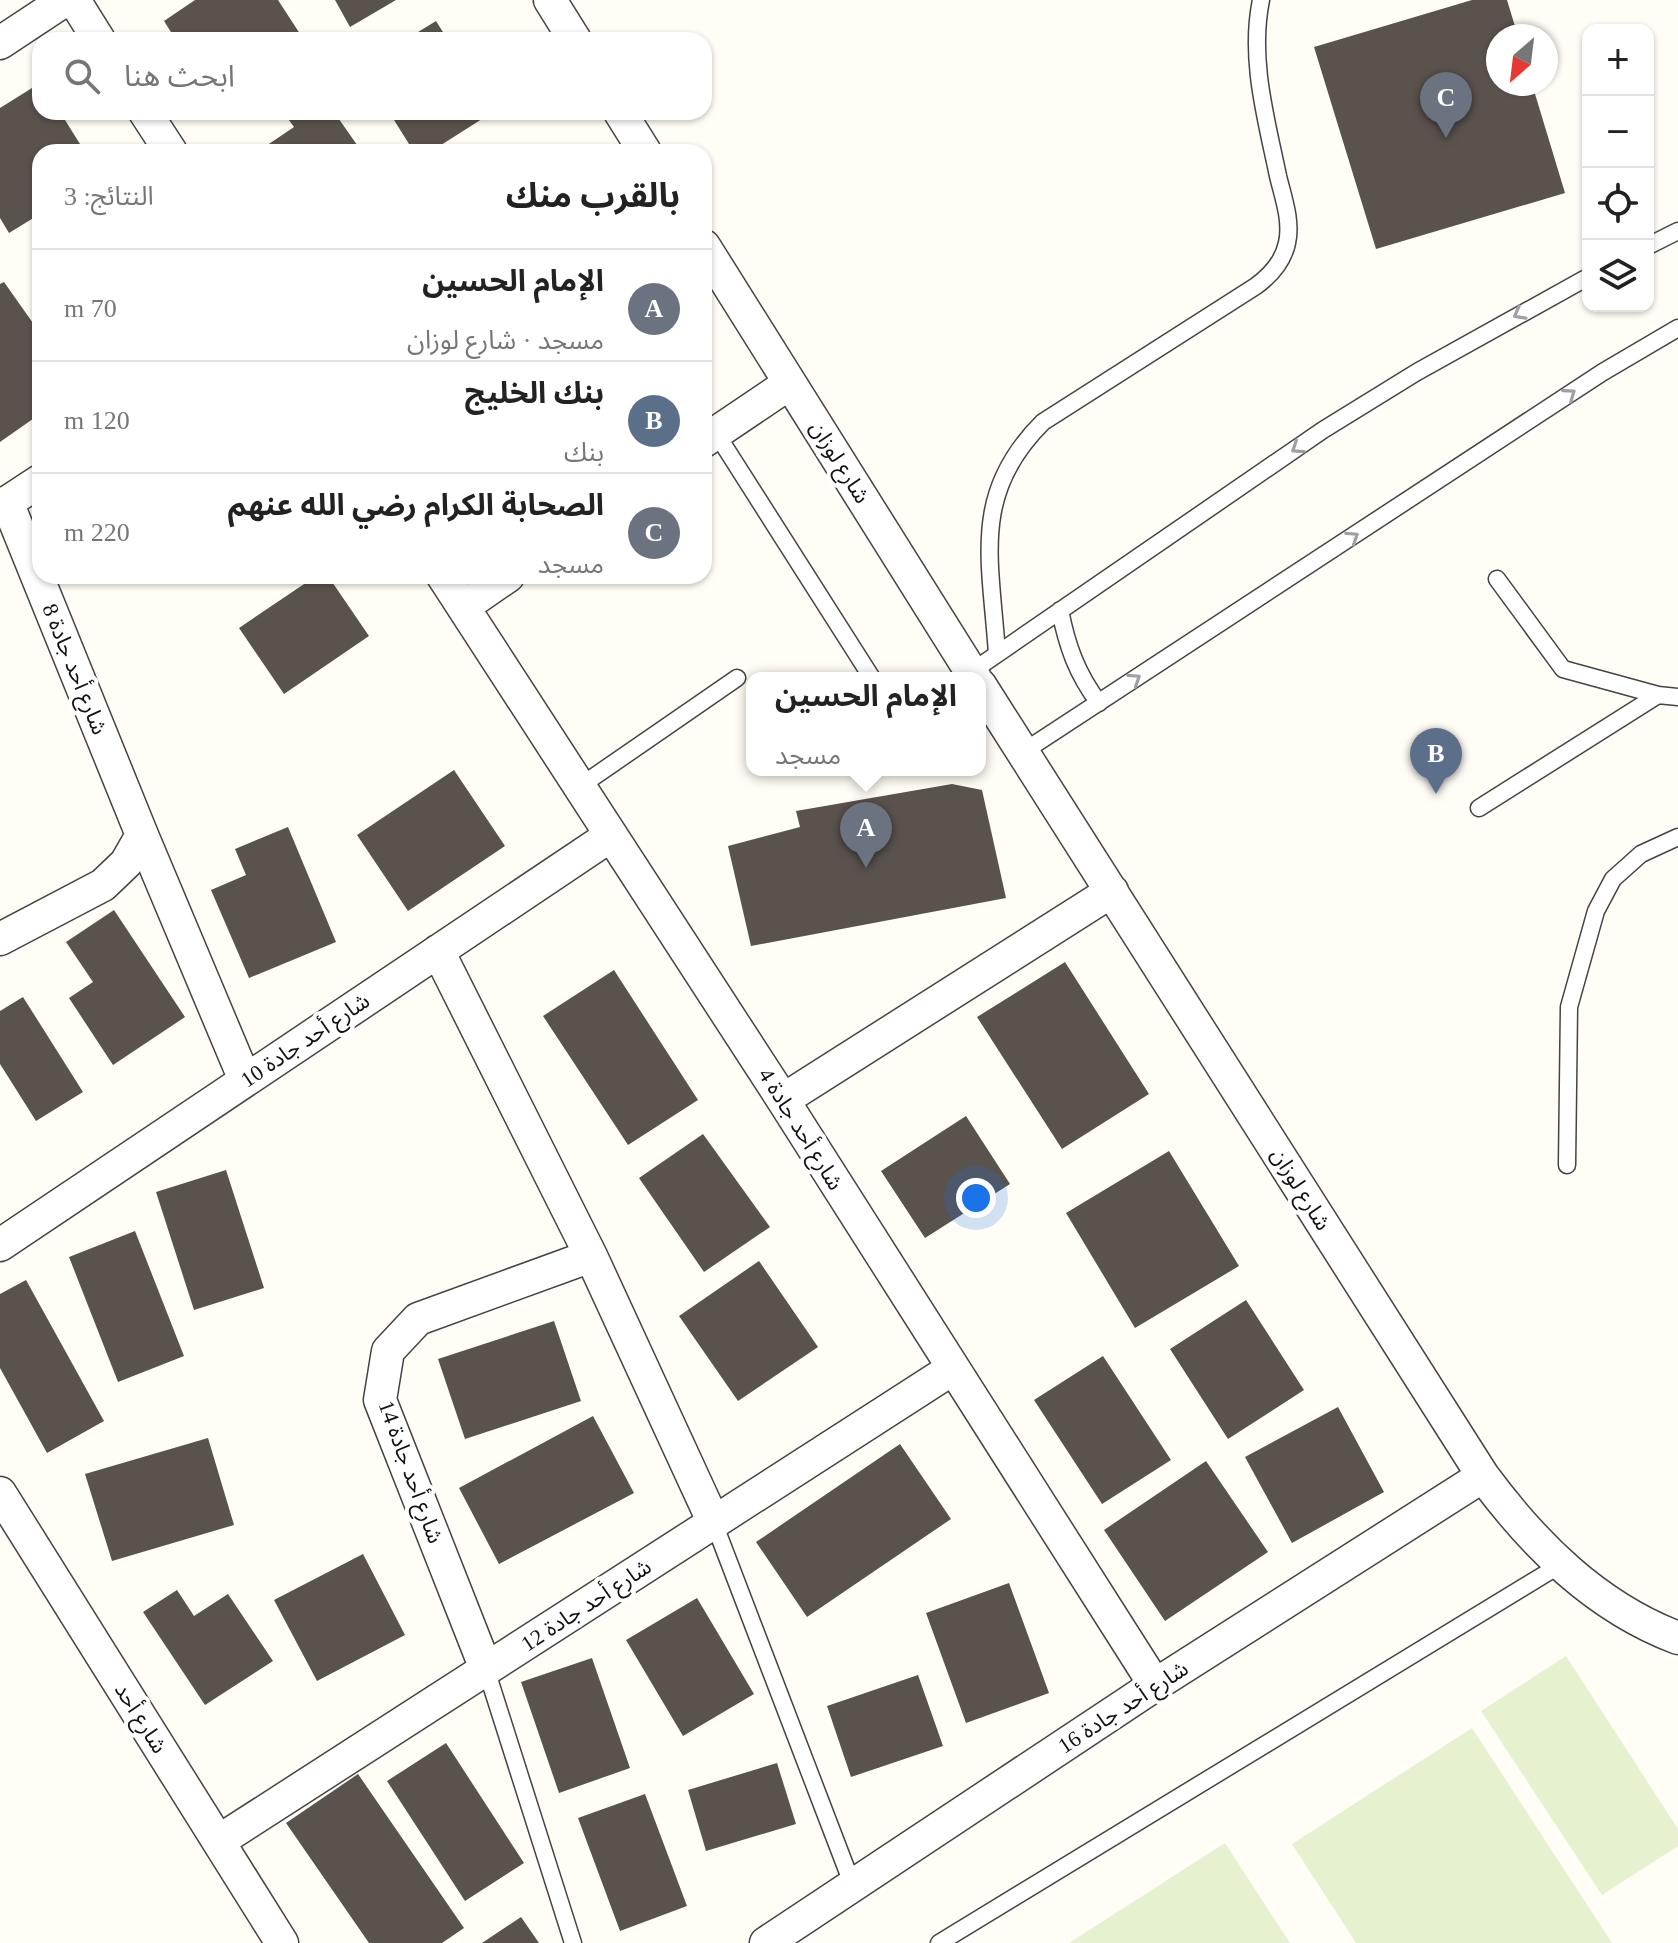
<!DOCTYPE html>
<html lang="ar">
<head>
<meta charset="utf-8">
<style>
  :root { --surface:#fff; --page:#f6f6f6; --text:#222; --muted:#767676; --line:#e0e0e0; --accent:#111827 }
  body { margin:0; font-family:"Times New Roman","Noto Sans Arabic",serif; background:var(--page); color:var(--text); direction:rtl }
  .controls { position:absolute; right:24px; top:24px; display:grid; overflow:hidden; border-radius:16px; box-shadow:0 2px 6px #0004 }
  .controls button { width:72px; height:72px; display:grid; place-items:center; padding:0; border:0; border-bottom:2px solid var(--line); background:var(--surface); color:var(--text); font:40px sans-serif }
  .compass { position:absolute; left:1486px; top:24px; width:72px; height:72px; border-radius:50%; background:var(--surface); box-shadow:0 2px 6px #0004; rotate:208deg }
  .you { position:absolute; left:976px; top:1198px; width:28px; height:28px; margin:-20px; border:6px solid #fff; border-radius:50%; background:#1a73e8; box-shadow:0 0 0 12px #1a73e833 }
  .badge { display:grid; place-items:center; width:52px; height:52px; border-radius:50%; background:var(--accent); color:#fff; font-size:26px; font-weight:700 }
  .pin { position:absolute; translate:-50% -66px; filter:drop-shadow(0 2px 4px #0008) }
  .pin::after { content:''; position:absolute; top:42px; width:28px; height:24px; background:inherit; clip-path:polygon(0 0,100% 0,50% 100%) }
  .popup { position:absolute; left:746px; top:672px; width:240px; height:104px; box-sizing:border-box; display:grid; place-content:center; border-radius:16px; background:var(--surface); filter:drop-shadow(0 2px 6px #0005); font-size:26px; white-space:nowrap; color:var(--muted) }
  .popup b { font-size:30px; color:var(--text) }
  .popup::after { content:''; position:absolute; left:50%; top:100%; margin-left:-16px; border:16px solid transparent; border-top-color:var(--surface) }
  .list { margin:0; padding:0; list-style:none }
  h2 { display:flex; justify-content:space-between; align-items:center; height:104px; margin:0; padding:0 32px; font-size:34px }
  h2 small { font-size:26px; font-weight:400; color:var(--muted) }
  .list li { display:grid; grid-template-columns:52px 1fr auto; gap:24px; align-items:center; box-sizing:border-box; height:112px; padding:0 32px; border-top:2px solid var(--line) }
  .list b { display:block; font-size:30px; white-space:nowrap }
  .list p { margin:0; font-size:26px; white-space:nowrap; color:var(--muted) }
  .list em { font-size:26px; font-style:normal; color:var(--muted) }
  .icon { flex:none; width:44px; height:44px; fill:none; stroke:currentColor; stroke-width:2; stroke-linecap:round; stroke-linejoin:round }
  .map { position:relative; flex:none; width:1678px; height:1943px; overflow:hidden; direction:ltr }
  .search { position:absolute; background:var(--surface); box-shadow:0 2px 6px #0004; left:32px; top:32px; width:680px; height:88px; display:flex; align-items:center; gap:20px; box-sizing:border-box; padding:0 28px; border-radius:24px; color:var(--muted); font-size:30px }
  .panel { position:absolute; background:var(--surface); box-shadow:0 2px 6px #0004; left:32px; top:144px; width:680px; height:440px; border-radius:24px; direction:rtl }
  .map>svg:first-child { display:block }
  .pitch { fill:#e6f2cf }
  .building { fill:#5a524d }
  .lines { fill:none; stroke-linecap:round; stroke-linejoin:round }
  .lane-casing { stroke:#444; stroke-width:19 }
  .street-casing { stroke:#444; stroke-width:35 }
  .lane { stroke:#fff; stroke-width:16 }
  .street { stroke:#fff; stroke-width:32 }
  .oneway { stroke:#a0a0a0 }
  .labels { text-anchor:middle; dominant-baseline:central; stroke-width:8; stroke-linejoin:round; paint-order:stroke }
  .street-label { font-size:22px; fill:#111; stroke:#fff }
</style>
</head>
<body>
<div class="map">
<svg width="1678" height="1943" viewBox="0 0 1678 1943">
  <rect width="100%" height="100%" fill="#fffdf5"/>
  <!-- pitch -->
  <path class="pitch" d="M1566 1656 1678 1829V1846L1602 1895 1481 1711Z
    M1472 1728 1612 1943H1356L1292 1844Z
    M1225 1843 1290 1943H1069Z"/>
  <!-- building -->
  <path class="building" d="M195 0H278L304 40H176L164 21Z
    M335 0H396L350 27Z
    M1472 0H1507L1518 36H1498V84H1532L1565 193 1376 249 1314 47Z
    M436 21 448 40H405Z
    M40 83V112H60L85 152H40V214L9 233 0 218V108Z
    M283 112H334L362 152H257L294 127Z
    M389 112H493L430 152H414Z
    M4 282 40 333V414L0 442V284Z
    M316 576H328L369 636 284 694 239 628Z
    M454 770 505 846 408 911 357 835Z
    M952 784 982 790 1006 898 751 946 728 846 800 827 796 811Z
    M288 827 336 942 249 978 211 890 246 875 235 849Z
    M114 910 185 1017 113 1065 69 998 93 982 66 942Z
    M1065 962 1149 1094 1062 1149 977 1017Z
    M614 970 698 1100 628 1145 543 1016Z
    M23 997 83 1092 36 1121 0 1064V1011Z
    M966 1116 1010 1184 925 1238 881 1171Z
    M703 1134 770 1227 704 1272 639 1178Z
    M1169 1151 1239 1266 1135 1328 1066 1213Z
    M226 1170 264 1288 194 1310 156 1192Z
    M135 1231 184 1356 118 1382 69 1257Z
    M759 1261 818 1347 738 1401 679 1316Z
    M26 1280 104 1421 47 1453 0 1368V1294Z
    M1246 1300 1304 1390 1228 1439 1170 1349Z
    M554 1321 581 1401 465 1439 438 1359Z
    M1103 1356 1171 1460 1102 1504 1034 1400Z
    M1338 1407 1384 1492 1292 1543 1245 1457Z
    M593 1416 634 1493 499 1564 459 1488Z
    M208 1438 234 1525 112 1561 85 1474Z
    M900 1444 951 1519 807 1617 756 1542Z
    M1206 1461 1268 1552 1165 1621 1104 1530Z
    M363 1554 405 1635 317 1681 274 1600Z
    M1009 1583 1049 1693 966 1723 926 1613Z
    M177 1590 194 1616 228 1594 273 1661 205 1705 143 1612Z
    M697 1598 754 1694 683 1736 626 1640Z
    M592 1658 630 1768 559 1793 521 1682Z
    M918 1675 943 1746 851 1777 827 1706Z
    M446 1743 524 1863 465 1901 387 1781Z
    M777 1763 796 1824 706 1851 688 1790Z
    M358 1774 464 1928 442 1943H369L286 1823Z
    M645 1794 687 1906 620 1931 578 1818Z
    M521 1917 539 1943H482Z"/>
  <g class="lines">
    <!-- lane casing -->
    <g class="lane-casing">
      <path id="lane" d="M1648 246 1678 231
        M716 433 872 678
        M1497 579 1563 669 1658 695 1678 697
        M1060 610C1067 646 1077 674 1099 703
        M997 654C991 561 970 494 1043 422L1256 286C1271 275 1283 262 1287 243 1292 221 1283 197 1278 176 1266 118 1249 59 1261 0
        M971 672 1323 430 1417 372 1588 277
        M1023 752 1603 372 1678 328
        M579 787 737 678
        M1479 808 1658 695
        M1567 1165 1569 1007 1596 911 1613 879 1641 854 1678 837
        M714 1523 853 1886
        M486 1669 573 1943
        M939 1943 1560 1565"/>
    </g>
    <!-- street casing -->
    <g class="street-casing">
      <path id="street" d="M74 0 99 40
        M550 0 575 40
        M0 43 65 0
        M145 112 171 152
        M620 112 645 152
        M704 246 975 678
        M704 441 790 383
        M7 502 142 835 245 1080
        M0 507 40 481
        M443 576 783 1100 1155 1685
        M463 607 508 576
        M980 685 1483 1476C1534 1545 1596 1607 1678 1638
        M0 939 103 885 126 863 142 835
        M438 951 591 1256 714 1523
        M783 1100 1112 891
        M0 1245 610 836
        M0 1493 282 1943
        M486 1669 380 1400 388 1351 418 1319 591 1256
        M219 1841 952 1369
        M766 1943 1155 1685 1483 1476"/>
    </g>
    <!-- lane -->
    <use href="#lane" class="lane"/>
    <!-- street -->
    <use href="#street" class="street"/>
  </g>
  <!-- one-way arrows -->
  <defs><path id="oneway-chevron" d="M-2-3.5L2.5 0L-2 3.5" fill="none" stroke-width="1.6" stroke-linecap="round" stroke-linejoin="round" transform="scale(2)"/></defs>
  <g class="oneway">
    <use href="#oneway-chevron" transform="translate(1519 314) rotate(151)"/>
    <use href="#oneway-chevron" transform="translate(1570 394) rotate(-35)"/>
    <use href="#oneway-chevron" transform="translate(1297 448) rotate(146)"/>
    <use href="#oneway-chevron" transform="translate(1353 537) rotate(-33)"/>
    <use href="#oneway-chevron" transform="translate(1135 679) rotate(-33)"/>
  </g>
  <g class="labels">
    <!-- street labels -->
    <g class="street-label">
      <text transform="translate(840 462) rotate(58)">شارع لوزان</text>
      <text transform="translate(75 669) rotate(68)">شارع أحد جادة 8</text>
      <text transform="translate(305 1040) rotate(-34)">شارع أحد جادة 10</text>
      <text transform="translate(801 1129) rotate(58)">شارع أحد جادة 4</text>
      <text transform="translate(1301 1189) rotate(58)">شارع لوزان</text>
      <text transform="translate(411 1472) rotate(70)">شارع أحد جادة 14</text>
      <text transform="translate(586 1605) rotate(-33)">شارع أحد جادة 12</text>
      <text transform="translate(1123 1707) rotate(-33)">شارع أحد جادة 16</text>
      <text transform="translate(141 1718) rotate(58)">شارع أحد</text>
    </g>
  </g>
</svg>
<div class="controls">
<button>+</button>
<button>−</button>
<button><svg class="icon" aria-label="locate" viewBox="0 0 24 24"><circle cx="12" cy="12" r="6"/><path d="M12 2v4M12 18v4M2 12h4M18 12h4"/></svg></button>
<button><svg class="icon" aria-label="layers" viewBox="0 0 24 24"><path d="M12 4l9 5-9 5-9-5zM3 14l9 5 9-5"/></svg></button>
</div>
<svg class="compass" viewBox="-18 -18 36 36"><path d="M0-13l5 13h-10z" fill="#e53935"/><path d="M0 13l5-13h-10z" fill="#767676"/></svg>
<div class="you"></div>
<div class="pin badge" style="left:866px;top:868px;background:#6b7280">A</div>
<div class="popup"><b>الإمام الحسين</b>مسجد</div>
<div class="pin badge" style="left:1436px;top:794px;background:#5c6f8a">B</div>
<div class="pin badge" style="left:1446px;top:138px;background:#6b7280">C</div>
<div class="search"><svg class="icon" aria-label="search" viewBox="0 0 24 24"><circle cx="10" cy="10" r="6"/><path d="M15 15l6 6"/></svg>ابحث هنا</div>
<section class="panel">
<h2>بالقرب منك<small>النتائج: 3</small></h2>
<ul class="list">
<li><span class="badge" style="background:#6b7280">A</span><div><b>الإمام الحسين</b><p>مسجد · شارع لوزان</p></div><em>70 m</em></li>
<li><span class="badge" style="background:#5c6f8a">B</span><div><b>بنك الخليج</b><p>بنك</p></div><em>120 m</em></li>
<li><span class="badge" style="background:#6b7280">C</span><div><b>الصحابة الكرام رضي الله عنهم</b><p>مسجد</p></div><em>220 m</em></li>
</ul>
</section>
</div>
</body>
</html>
